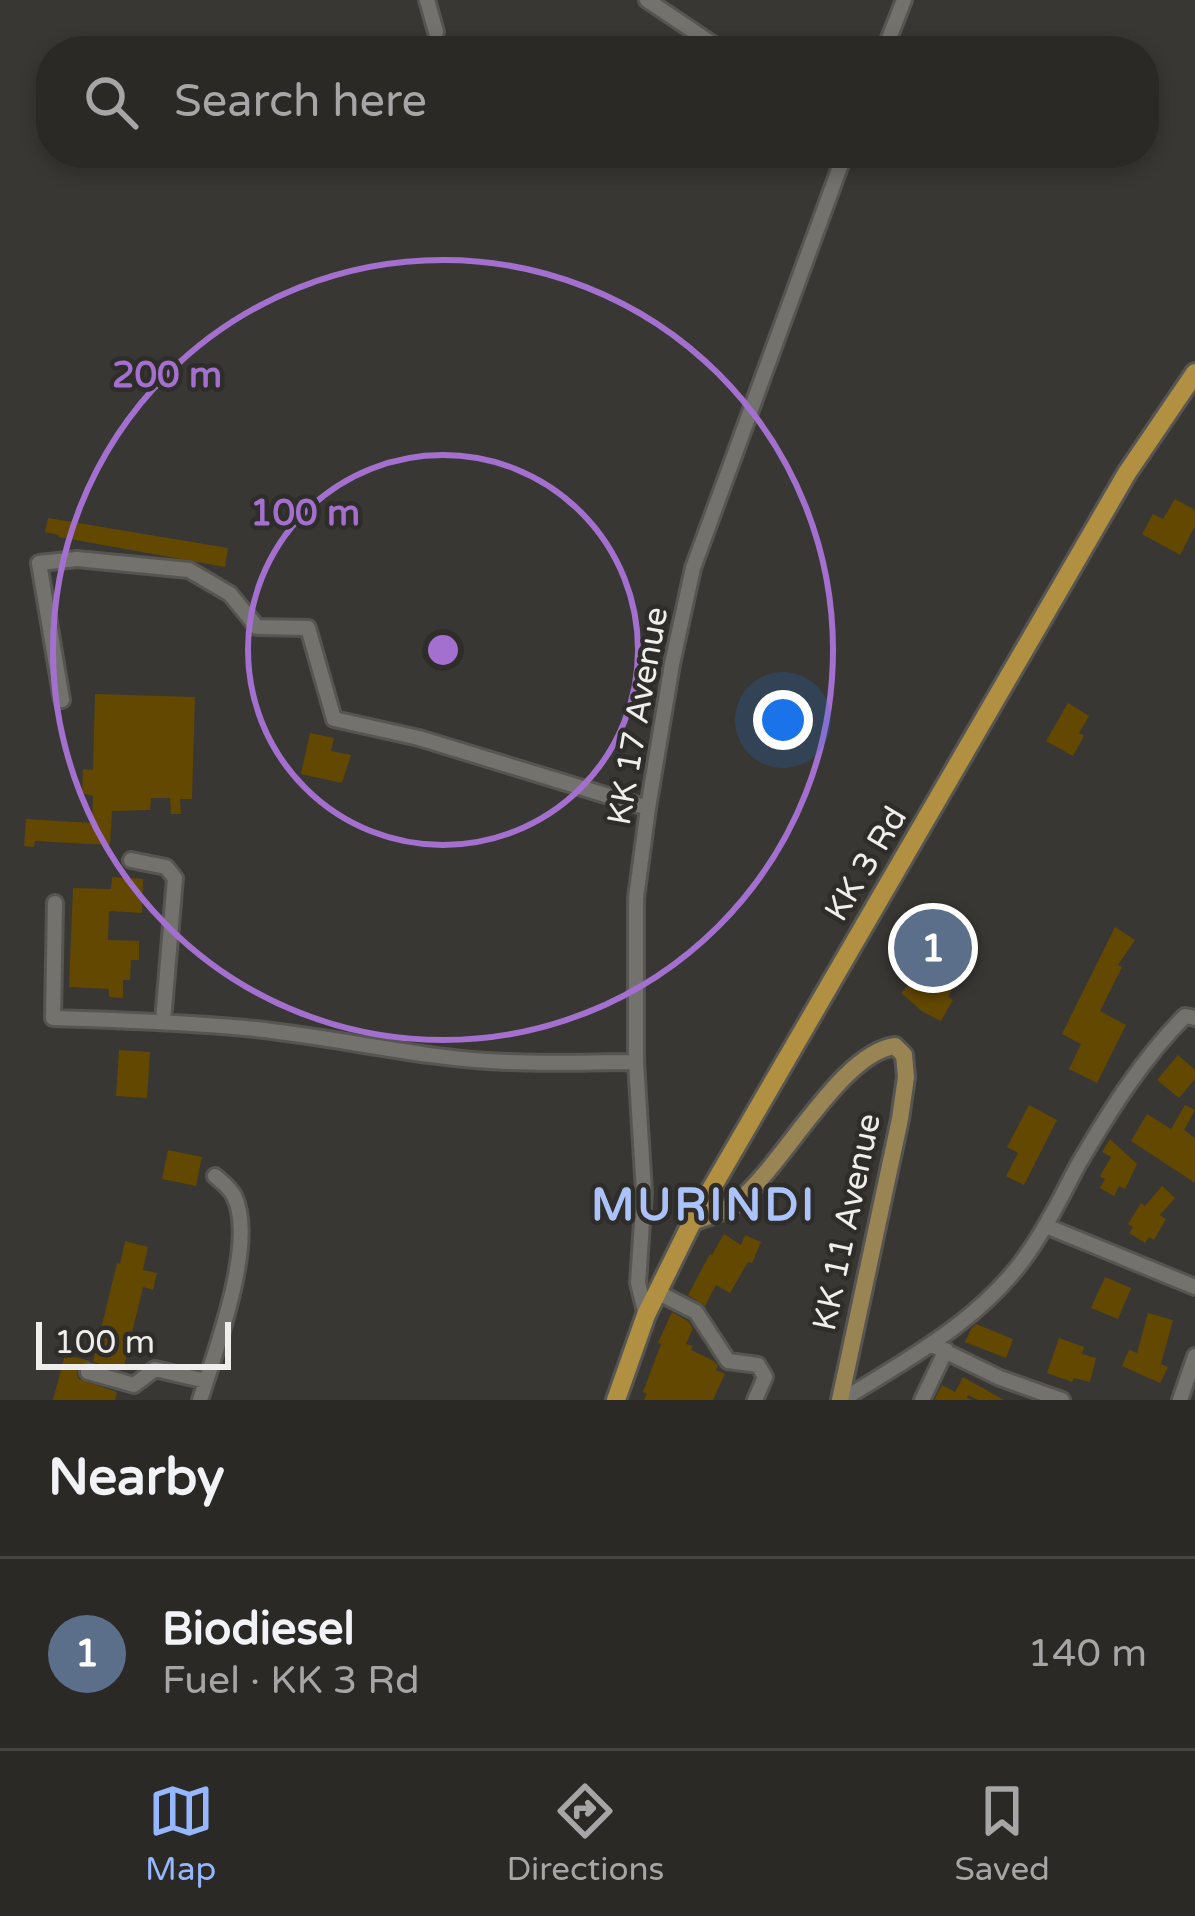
<!DOCTYPE html>
<html lang="en">
<head>
<meta charset="utf-8">
<style>
  :root { --surface:#2b2926; --page:#373532; --text:#f1f3f6; --muted:#a6a6a7; --line:#474543; --accent:#96b6fd }
  body { margin:0; font-family:"Varela Round",sans-serif; background:var(--page); color:var(--text) }
  .scale { position:absolute; left:36px; bottom:30px; width:195px; box-sizing:border-box; padding-left:12px; border:6px solid #f0eeec; border-top:0; font-size:33px; line-height:42px; white-space:nowrap; color:#f0eeec; -webkit-text-stroke:9px #2f2d29; paint-order:stroke }
  .you { position:absolute; left:783px; top:720px; width:42px; height:42px; margin:-30px; border:9px solid #fff; border-radius:50%; background:#1a73e8; box-shadow:0 0 0 18px #1a73e833 }
  .badge { display:grid; place-items:center; width:78px; height:78px; border-radius:50%; background:var(--accent); color:#fff; font-size:39px; font-weight:700 }
  .pin { position:absolute; translate:-50% -50%; border:6px solid #fff; box-shadow:0 3px 12px #0006 }
  .list { margin:0; padding:0; list-style:none }
  h2 { display:flex; justify-content:space-between; align-items:center; height:156px; margin:0; padding:0 48px; font-size:51px }
  h2 small { font-size:39px; font-weight:400; color:var(--muted) }
  .list li { display:grid; grid-template-columns:78px 1fr auto; gap:36px; align-items:center; box-sizing:border-box; height:192px; padding:0 48px; border-top:3px solid var(--line) }
  .list b { display:block; font-size:45px; white-space:nowrap }
  .list p { margin:0; font-size:39px; white-space:nowrap; color:var(--muted) }
  .list em { font-size:39px; font-style:normal; color:var(--muted) }
  .icon { flex:none; width:66px; height:66px; fill:none; stroke:currentColor; stroke-width:2; stroke-linecap:round; stroke-linejoin:round }
  .map { position:relative; flex:none; width:1195px; height:1400px; overflow:hidden }
  .search { position:absolute; background:var(--surface); box-shadow:0 6px 18px #0003; left:36px; right:36px; top:36px; height:132px; display:flex; align-items:center; gap:30px; box-sizing:border-box; padding:0 42px; border-radius:48px; color:var(--muted); font-size:45px }
  .sheet { height:348px; background:var(--surface) }
  nav { display:flex; justify-content:space-around; align-items:center; box-sizing:border-box; height:168px; border-top:3px solid var(--line); background:var(--surface); font-size:33px; color:var(--muted) }
  nav a { display:grid; justify-items:center; gap:6px }
  nav .on { color:var(--accent) }
  .map>svg:first-child { display:block }
  .building { fill:#624800 }
  .lines { fill:none; stroke-linecap:round; stroke-linejoin:round }
  .minor-casing { stroke:#575551; stroke-width:20 }
  .major-casing { stroke:#575551; stroke-width:22 }
  .highway-casing { stroke:#575551; stroke-width:24 }
  .minor { stroke:#74726d; stroke-width:14 }
  .major { stroke:#998453; stroke-width:16 }
  .highway { stroke:#b29041; stroke-width:18 }
  .ring { fill:none; stroke:#a470cf; stroke-width:6 }
  .labels { text-anchor:middle; dominant-baseline:central; stroke-width:9; stroke-linejoin:round; paint-order:stroke }
  .street-label { font-size:33px; fill:#f0eeec; stroke:#2f2d29 }
  .district-label { font-size:45px; font-weight:bold; letter-spacing:3px; fill:#abc3f8; stroke:#2f2d29 }
  .centre { fill:#a470cf; stroke:#2f2d29; stroke-width:6 }
  .ring-label { font-size:36px; text-anchor:middle; font-weight:bold; fill:#a470cf; stroke:#2f2d29; stroke-width:9; stroke-linejoin:round; paint-order:stroke }
</style>
</head>
<body>
<div class="map">
<svg width="1195" height="1400" viewBox="0 0 1195 1400">
  <rect width="100%" height="100%" fill="#393733"/>
  <!-- building -->
  <path class="building" d="M1175 499 1195 510V526L1180 555 1142 534 1153 514 1163 519Z
    M48 518 228 548 225 567 59 537V535L45 532Z
    M95 694 195 697 192 799H180L181 814H171L170 798H151L150 810 112 811 110 845 35 841 34 847 24 846 26 819 92 823 93 796 82 793 83 769 93 770Z
    M1068 703 1089 716 1079 733 1084 736 1073 756 1046 741Z
    M310 733 334 738 331 751 351 755 342 783 301 774Z
    M112 877 143 879 142 913 109 911 108 940 139 941V960H131L130 980H123V998L109 997V989L69 987 73 888 111 889Z
    M1115 927 1135 940 1118 965 1122 967 1100 1011 1126 1025 1097 1083 1069 1069 1081 1044 1062 1034Z
    M955 928 977 939 948 997 953 1000 941 1021 923 1012 901 993 916 976 927 983Z
    M119 1050 150 1052 147 1098 116 1096Z
    M1178 1055 1195 1070V1079L1179 1098 1157 1080Z
    M1029 1105 1057 1120 1024 1185 1006 1176 1018 1153 1007 1147Z
    M1185 1105 1195 1110 1184 1130 1195 1138V1183L1131 1141 1147 1114 1171 1129Z
    M1110 1139 1137 1164 1125 1189 1119 1186 1114 1196 1100 1188 1105 1179 1100 1176 1111 1157 1102 1152Z
    M168 1150 202 1157 196 1186 162 1179Z
    M1162 1186 1175 1198 1160 1215 1166 1219 1154 1240 1149 1237 1145 1243 1129 1233 1133 1227 1128 1224 1141 1203 1145 1206Z
    M724 1234 741 1245 745 1235 761 1242 752 1263 748 1262 730 1293 716 1285 705 1306 688 1295 710 1254 712 1255Z
    M125 1241 148 1247 143 1270 157 1273 153 1290 143 1287 123 1370 93 1362 117 1263 120 1264Z
    M1105 1277 1131 1288 1118 1319 1091 1308Z
    M672 1312 688 1321 693 1328 686 1344 693 1346 691 1350 714 1361 718 1366 716 1370 725 1374 713 1400H644L647 1394 643 1392 661 1344 658 1343Z
    M1148 1313 1173 1320 1161 1364 1168 1367 1160 1383 1122 1366 1129 1350 1137 1353Z
    M976 1324 1013 1339 1006 1358 965 1342 971 1329Z
    M1059 1338 1084 1347 1082 1354 1096 1358 1090 1382 1074 1378 1072 1382 1047 1373Z
    M65 1355 91 1361 79 1365 77 1374 79 1379 117 1392 115 1400H53Z
    M963 1377 1004 1400H978L968 1395 967 1398 971 1400H934L942 1385 955 1392Z"/>
  <g class="lines">
    <!-- minor casing -->
    <g class="minor-casing">
      <path id="minor" d="M427 0 436 32
        M647 0 723 51
        M884 51 904 0
        M62 700 39 563 77 559 189 570 230 594 257 627 308 628 334 719 419 738 648 808
        M131 860 166 867 175 878 163 1021
        M55 903 53 1018C117 1020 181 1022 245 1028 333 1036 419 1059 508 1062 551 1064 594 1062 636 1062
        M1046 1226 1195 1287
        M659 1293 696 1312 728 1361 758 1365 765 1377 755 1400
        M646 1315 638 1283 644 1192 636 1062V898L648 808 672 664 693 568 845 153
        M932 1345 1000 1378 1062 1400
        M88 1372 134 1385 155 1369 206 1381
        M200 1400C215 1352 257 1242 234 1196 230 1188 222 1182 215 1176
        M842 1400C908 1359 983 1319 1028 1253 1048 1225 1062 1195 1078 1165 1109 1112 1142 1059 1185 1016L1195 1018
        M922 1400 946 1350
        M1180 1400 1195 1356"/>
    </g>
    <!-- major casing -->
    <g class="major-casing">
      <path id="major" d="M692 1222C707 1217 724 1212 736 1203 782 1168 840 1053 895 1046L904 1055 906 1077 900 1119 840 1400"/>
    </g>
    <!-- highway casing -->
    <g class="highway-casing">
      <path id="highway" d="M616 1400 646 1315 692 1222 1127 473 1195 373"/>
    </g>
    <!-- minor -->
    <use href="#minor" class="minor"/>
    <!-- major -->
    <use href="#major" class="major"/>
    <!-- highway -->
    <use href="#highway" class="highway"/>
  </g>
  <!-- distance rings -->
  <g class="ring">
    <circle cx="443" cy="650" r="195"/>
    <circle cx="443" cy="650" r="390"/>
  </g>
  <g class="labels">
    <!-- street labels -->
    <g class="street-label">
      <text transform="translate(638 716) rotate(-80)">KK 17 Avenue</text>
      <text transform="translate(866 864) rotate(-59)">KK 3 Rd</text>
      <text transform="translate(847 1222) rotate(-78)">KK 11 Avenue</text>
    </g>
    <!-- district labels -->
    <g class="district-label">
      <text x="704" y="1206">MURINDI</text>
    </g>
  </g>
  <circle cx="443" cy="650" r="18" class="centre"/>
  <g class="ring-label">
    <text x="167" y="387">200 m</text>
    <text x="305" y="525">100 m</text>
  </g>
</svg>
<div class="scale">100 m</div>
<div class="you"></div>
<div class="pin badge" style="left:933px;top:948px;background:#5c6f8a">1</div>
<div class="search"><svg class="icon" aria-label="search" viewBox="0 0 24 24"><circle cx="10" cy="10" r="6"/><path d="M15 15l6 6"/></svg>Search here</div>
</div>
<section class="sheet">
<h2>Nearby<small></small></h2>
<ul class="list">
<li><span class="badge" style="background:#5c6f8a">1</span><div><b>Biodiesel</b><p>Fuel · KK 3 Rd</p></div><em>140 m</em></li>
</ul>
</section>
<nav>
<a class="on"><svg class="icon" aria-label="map" viewBox="0 0 24 24"><path d="M3 6l6-2 6 2 6-2v14l-6 2-6-2-6 2zM9 4v14M15 6v14"/></svg>Map</a>
<a><svg class="icon" aria-label="directions" viewBox="0 0 24 24"><path d="M12 3l9 9-9 9-9-9zM9 14v-3h6M13 9l2 2-2 2"/></svg>Directions</a>
<a><svg class="icon" aria-label="saved" viewBox="0 0 24 24"><path d="M7 4h10v16l-5-4-5 4z"/></svg>Saved</a>
</nav>
</body>
</html>
